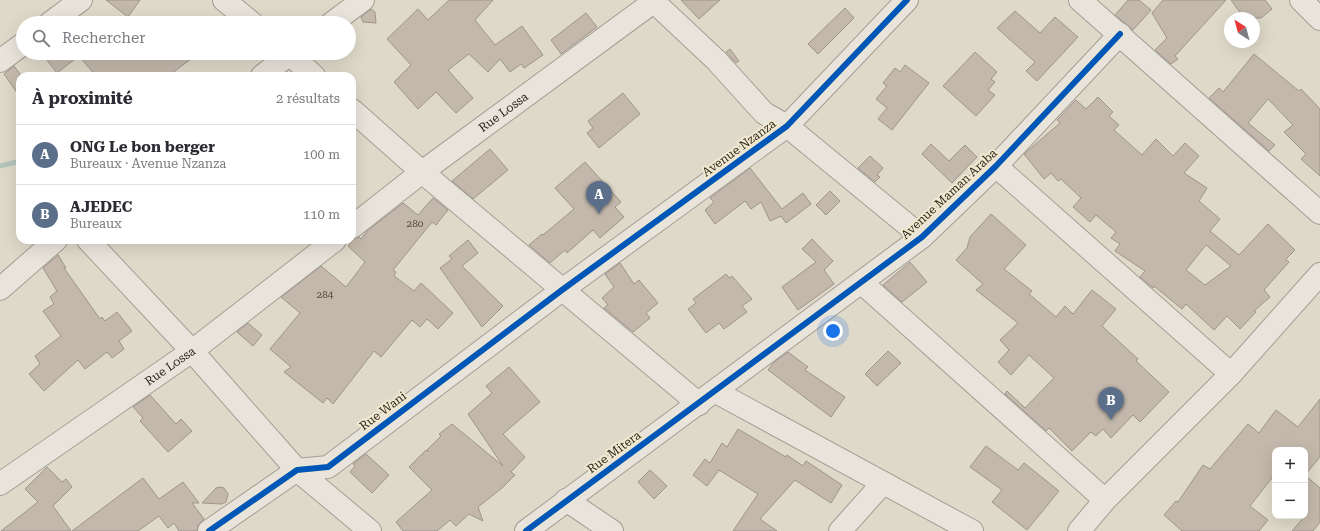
<!DOCTYPE html>
<html lang="fr">
<head>
<meta charset="utf-8">
<style>
  :root { --surface:#fff; --page:#f2f2f3; --text:#2b2b33; --muted:#7c7c81; --line:#e1e1e2; --accent:#0b8043 }
  body { margin:0; font-family:"Roboto Serif",serif; background:var(--page); color:var(--text) }
  .controls { position:absolute; right:12px; bottom:12px; display:grid; overflow:hidden; border-radius:8px; box-shadow:0 4px 16px #0002 }
  .controls button { width:36px; height:36px; display:grid; place-items:center; padding:0; border:0; border-bottom:1px solid var(--line); background:var(--surface); color:var(--text); font:20px sans-serif }
  .compass { position:absolute; left:1224px; top:12px; width:36px; height:36px; border-radius:50%; background:var(--surface); box-shadow:0 4px 16px #0002; rotate:324deg }
  .you { position:absolute; left:833px; top:331px; width:14px; height:14px; margin:-10px; border:3px solid #fff; border-radius:50%; background:#1a73e8; box-shadow:0 0 0 6px #1a73e833 }
  .badge { display:grid; place-items:center; width:26px; height:26px; border-radius:50%; background:var(--accent); color:#fff; font-size:13px; font-weight:700 }
  .pin { position:absolute; translate:-50% -33px; filter:drop-shadow(0 1px 2px #0008) }
  .pin::after { content:''; position:absolute; top:21px; width:14px; height:12px; background:inherit; clip-path:polygon(0 0,100% 0,50% 100%) }
  .list { margin:0; padding:0; list-style:none }
  h2 { display:flex; justify-content:space-between; align-items:center; height:52px; margin:0; padding:0 16px; font-size:17px }
  h2 small { font-size:13px; font-weight:400; color:var(--muted) }
  .list li { display:grid; grid-template-columns:26px 1fr auto; gap:12px; align-items:center; box-sizing:border-box; height:60px; padding:0 16px; border-top:1px solid var(--line) }
  .list b { display:block; font-size:15px; white-space:nowrap }
  .list p { margin:0; font-size:13px; white-space:nowrap; color:var(--muted) }
  .list em { font-size:13px; font-style:normal; color:var(--muted) }
  .icon { flex:none; width:22px; height:22px; fill:none; stroke:currentColor; stroke-width:2; stroke-linecap:round; stroke-linejoin:round }
  .map { position:relative; flex:none; width:1320px; height:531px; overflow:hidden }
  .search { position:absolute; background:var(--surface); box-shadow:0 4px 16px #0002; left:16px; top:16px; width:340px; height:44px; display:flex; align-items:center; gap:10px; box-sizing:border-box; padding:0 14px; border-radius:22px; color:var(--muted); font-size:15px }
  .panel { position:absolute; background:var(--surface); box-shadow:0 4px 16px #0002; left:16px; top:72px; width:340px; height:172px; border-radius:12px }
  .map>svg:first-child { display:block }
  .lines { fill:none; stroke-linecap:round; stroke-linejoin:round }
  .stream { stroke:#b5c4bb; stroke-width:5 }
  .building { fill:#c3b8ab; stroke:#9e958a; fill-rule:evenodd }
  .minor-casing { stroke:#a49e94; stroke-width:24 }
  .minor { stroke:#e8e4db; stroke-width:22 }
  .cycleway-casing { stroke:#f1e8d0; stroke-width:8 }
  .cycleway { stroke:#0057b8; stroke-width:6 }
  .labels { text-anchor:middle; dominant-baseline:central; stroke-width:4; stroke-linejoin:round; paint-order:stroke }
  .number-label { font-size:10px; fill:#564b40 }
  .street-label { font-size:12px; fill:#31271d; stroke:#f1e8d0 }
</style>
</head>
<body>
<div class="map">
<svg width="1320" height="531" viewBox="0 0 1320 531">
  <rect width="100%" height="100%" fill="#dfd9ca"/>
  <g class="lines">
    <!-- stream -->
    <path class="stream" d="M0 166 20 161"/>
  </g>
  <!-- building -->
  <path class="building" d="M106 0H140L128 17Z
    M449 0H493L475 20 495 45 522 26 543 55 524 68 521 64 510 72 500 59 488 72 469 54 448 70 473 98 456 113 436 92 418 109 394 82 411 65 387 39 418 9 428 20Z
    M681 0H720L699 19Z
    M1128 0H1139L1151 10 1133 30 1115 15Z
    M1163 0H1226L1175 56 1178 59 1171 64 1155 50 1167 38 1152 13Z
    M1231 0H1265L1272 9 1261 18H1244Z
    M845 8 854 18 818 54 808 44Z
    M371 9 375 12 376 23 363 22 361 17Z
    M1015 11 1040 33 1055 17 1078 37 1037 81 1026 71 1035 62 997 28Z
    M586 13 597 27 561 54 551 40Z
    M730 49 739 61 736 63 726 52Z
    M975 52 997 72 991 79 995 82 988 90 995 95 976 116 943 86Z
    M56 53H199L168 76H96L79 56 57 73 47 60Z
    M1254 54 1299 91 1301 89 1320 109V176L1301 159 1306 154 1284 132 1293 125 1268 99 1248 123 1275 145 1269 151 1209 98 1219 88 1223 92Z
    M905 65 929 83 892 130 878 119 887 108 876 99 887 86 883 83 895 68 900 72Z
    M14 66 20 74V97L4 74Z
    M623 93 640 114 599 148 587 133 593 128 588 121Z
    M1098 97 1113 112 1109 116 1119 125 1114 130 1142 155 1156 139 1173 156 1185 143 1199 156 1184 173 1207 188 1199 201 1220 219 1210 231 1239 255 1268 224 1295 250 1286 259 1289 262 1264 290 1270 297 1254 311 1256 312 1240 329 1227 316 1214 330 1186 304 1182 309 1154 286 1153 288 1140 277 1145 271 1115 251 1120 244 1111 238 1116 232 1096 215 1090 222 1073 207 1081 198 1061 179 1058 181 1051 173 1044 179 1024 154 1060 123 1057 120 1076 100 1086 109ZM1206 245 1231 266 1205 285 1186 270Z
    M931 144 949 161 965 145 977 157 952 183 922 154Z
    M490 149 508 170 473 199 452 181Z
    M870 156 883 168 877 175 880 177 875 182 858 168Z
    M585 162 621 202 615 207 624 217 600 238 593 230 567 253 565 250 550 263 529 245 542 234 543 235 574 209 555 188Z
    M750 168 782 209 803 193 811 204 786 223 781 216 770 221 761 202 751 209 745 201 715 224 705 210 714 202 710 198Z
    M830 191 840 201 826 215 816 205Z
    M433 198 448 210 436 225 432 222 393 270 396 272 394 276 414 291 421 283 453 313 438 329 427 319 420 327 412 320 381 357 374 351 333 404 327 398 323 403 284 372 291 367 270 349 300 313 281 297 321 266 346 287 365 262 348 246 354 239 359 237 361 239 367 231 403 203 418 215Z
    M991 214 1026 245 1004 269 1032 291 1029 294 1056 317 1065 306 1073 314 1092 290 1116 309 1102 326 1138 359 1136 361 1169 392 1140 422 1133 415 1111 438 1103 429 1096 436 1091 432 1072 451 1049 428 1046 431 1005 394 1007 391 1025 408 1054 378 1029 355 1011 375 998 362 1009 350 1000 340 1018 323 976 290 983 284 956 260 967 248 970 237Z
    M812 239 833 261 824 270 834 284 798 310 782 287 816 262 802 249Z
    M468 240 478 253 462 266 503 306 482 327 440 268 452 259 449 256Z
    M58 255 66 268H64L100 319 102 317 105 321 117 312 132 331 119 341 124 349 112 358 107 352 85 369 78 360 44 391 29 374 40 364 35 356 61 336 43 311 54 304 50 297 57 291 43 268Z
    M910 262 927 282 902 302 883 285Z
    M620 263 634 284 639 280 658 303 646 313 650 318 633 332 604 308 608 305 602 298 614 287 605 274Z
    M726 274 729 278 732 276 752 299 742 306 747 312 724 329 719 323 706 333 688 309 696 303 693 299Z
    M248 323 262 335 253 346 237 332Z
    M888 351 901 363 877 386 865 374Z
    M788 352 808 367 805 370 845 397 831 417 768 370 774 362Z
    M509 367 540 402 503 434 525 457 511 472 515 475 502 488 478 507 483 521 469 514 456 526 450 520 437 531H403L396 522 432 490 409 467 426 450 428 452 427 450 441 436 439 434 452 424 503 466 468 414 492 393 486 386Z
    M150 395 176 424 181 419 192 431 168 452 140 421 143 418 133 407Z
    M1320 399V457L1305 475V450H1275V474L1250 506 1268 520 1259 531H1182L1164 515 1176 501 1178 502 1203 465 1210 469 1248 424 1259 433 1276 410 1298 427Z
    M738 429 786 457 787 455 803 466 806 461 842 485 831 503 795 480 760 519 777 531H733L758 494 719 470 707 486 693 475 705 459 710 463 722 443 727 447Z
    M986 446 1018 470 1024 463 1059 491 1027 530 992 502 1002 490 970 467Z
    M366 454 389 475 372 493 350 472 355 466 353 464Z
    M47 467 62 482 66 479 72 487 53 506 71 531H1L38 502 25 489Z
    M650 470 667 486 654 499 638 482Z
    M1305 475 1320 488V522L1313 531H1292L1305 516Z
    M143 478 159 499 183 482 199 503H192L204 519 198 525 197 531H179L174 523 168 528 159 516 138 531H72Z
    M220 487 224 488 228 494 226 502 222 504 202 503 216 488Z"/>
  <g class="lines">
    <!-- minor casing -->
    <g class="minor-casing">
      <g id="minor">
        <path d="M224 0 252 23"/>
        <path d="M652 0 716 60 764 113 787 126 922 237"/>
        <path d="M1080 0 1320 213"/>
        <path d="M1301 0 1320 19"/>
        <path d="M50 23 81 0"/>
        <path d="M332 23 363 0"/>
        <path d="M288 53 314 76"/>
        <path d="M0 61 23 44"/>
        <path d="M262 76 291 53"/>
        <path d="M352 110 422 172 699 404"/>
        <path d="M996 166 1231 374"/>
        <path id="s1" d="M352 227 422 172 656 0"/>
        <path d="M88 240 192 351 297 470 370 531"/>
        <path d="M862 283 1105 500"/>
        <path d="M0 289 56 240"/>
        <path d="M716 392 972 531"/>
        <path id="s2" d="M0 484 192 351 335 240"/>
        <path d="M566 500 612 531"/>
        <path d="M209 531 297 470 328 467 562 290 787 126 907 0"/>
        <path d="M526 531 922 237 996 166 1120 34"/>
        <path d="M840 531 883 483"/>
        <path d="M1079 531 1105 500 1231 374 1320 274"/>
      </g>
    </g>
    <!-- minor -->
    <use href="#minor" class="minor"/>
    <!-- cycleway casing -->
    <g class="cycleway-casing">
      <path id="cycleway" d="M209 531 297 470 328 467 562 290 787 126 907 0
        M526 531 922 237 996 166 1120 34"/>
    </g>
    <!-- cycleway -->
    <use href="#cycleway" class="cycleway"/>
  </g>
  <g class="labels">
    <!-- number labels -->
    <g class="number-label">
      <text x="415" y="223">280</text>
      <text x="325" y="294">284</text>
    </g>
    <!-- street labels -->
    <g class="street-label">
      <text stroke="none"><textPath href="#s1" startOffset="190">Rue Lossa</textPath></text>
      <text transform="translate(739 148) rotate(-36)">Avenue Nzanza</text>
      <text transform="translate(949 194) rotate(-43)">Avenue Maman Araba</text>
      <text stroke="none"><textPath href="#s2" startOffset="207">Rue Lossa</textPath></text>
      <text transform="translate(383 411) rotate(-37)">Rue Wani</text>
      <text transform="translate(614 452) rotate(-36)">Rue Mitera</text>
    </g>
  </g>
</svg>
<div class="controls">
<button>+</button>
<button>−</button>
</div>
<svg class="compass" viewBox="-18 -18 36 36"><path d="M0-13l5 13h-10z" fill="#e53935"/><path d="M0 13l5-13h-10z" fill="#7c7c81"/></svg>
<div class="you"></div>
<div class="pin badge" style="left:599px;top:214px;background:#5c6f8a">A</div>
<div class="pin badge" style="left:1111px;top:420px;background:#5c6f8a">B</div>
<div class="search"><svg class="icon" aria-label="search" viewBox="0 0 24 24"><circle cx="10" cy="10" r="6"/><path d="M15 15l6 6"/></svg>Rechercher</div>
<section class="panel">
<h2>À proximité<small>2 résultats</small></h2>
<ul class="list">
<li><span class="badge" style="background:#5c6f8a">A</span><div><b>ONG Le bon berger</b><p>Bureaux · Avenue Nzanza</p></div><em>100 m</em></li>
<li><span class="badge" style="background:#5c6f8a">B</span><div><b>AJEDEC</b><p>Bureaux</p></div><em>110 m</em></li>
</ul>
</section>
</div>
</body>
</html>
